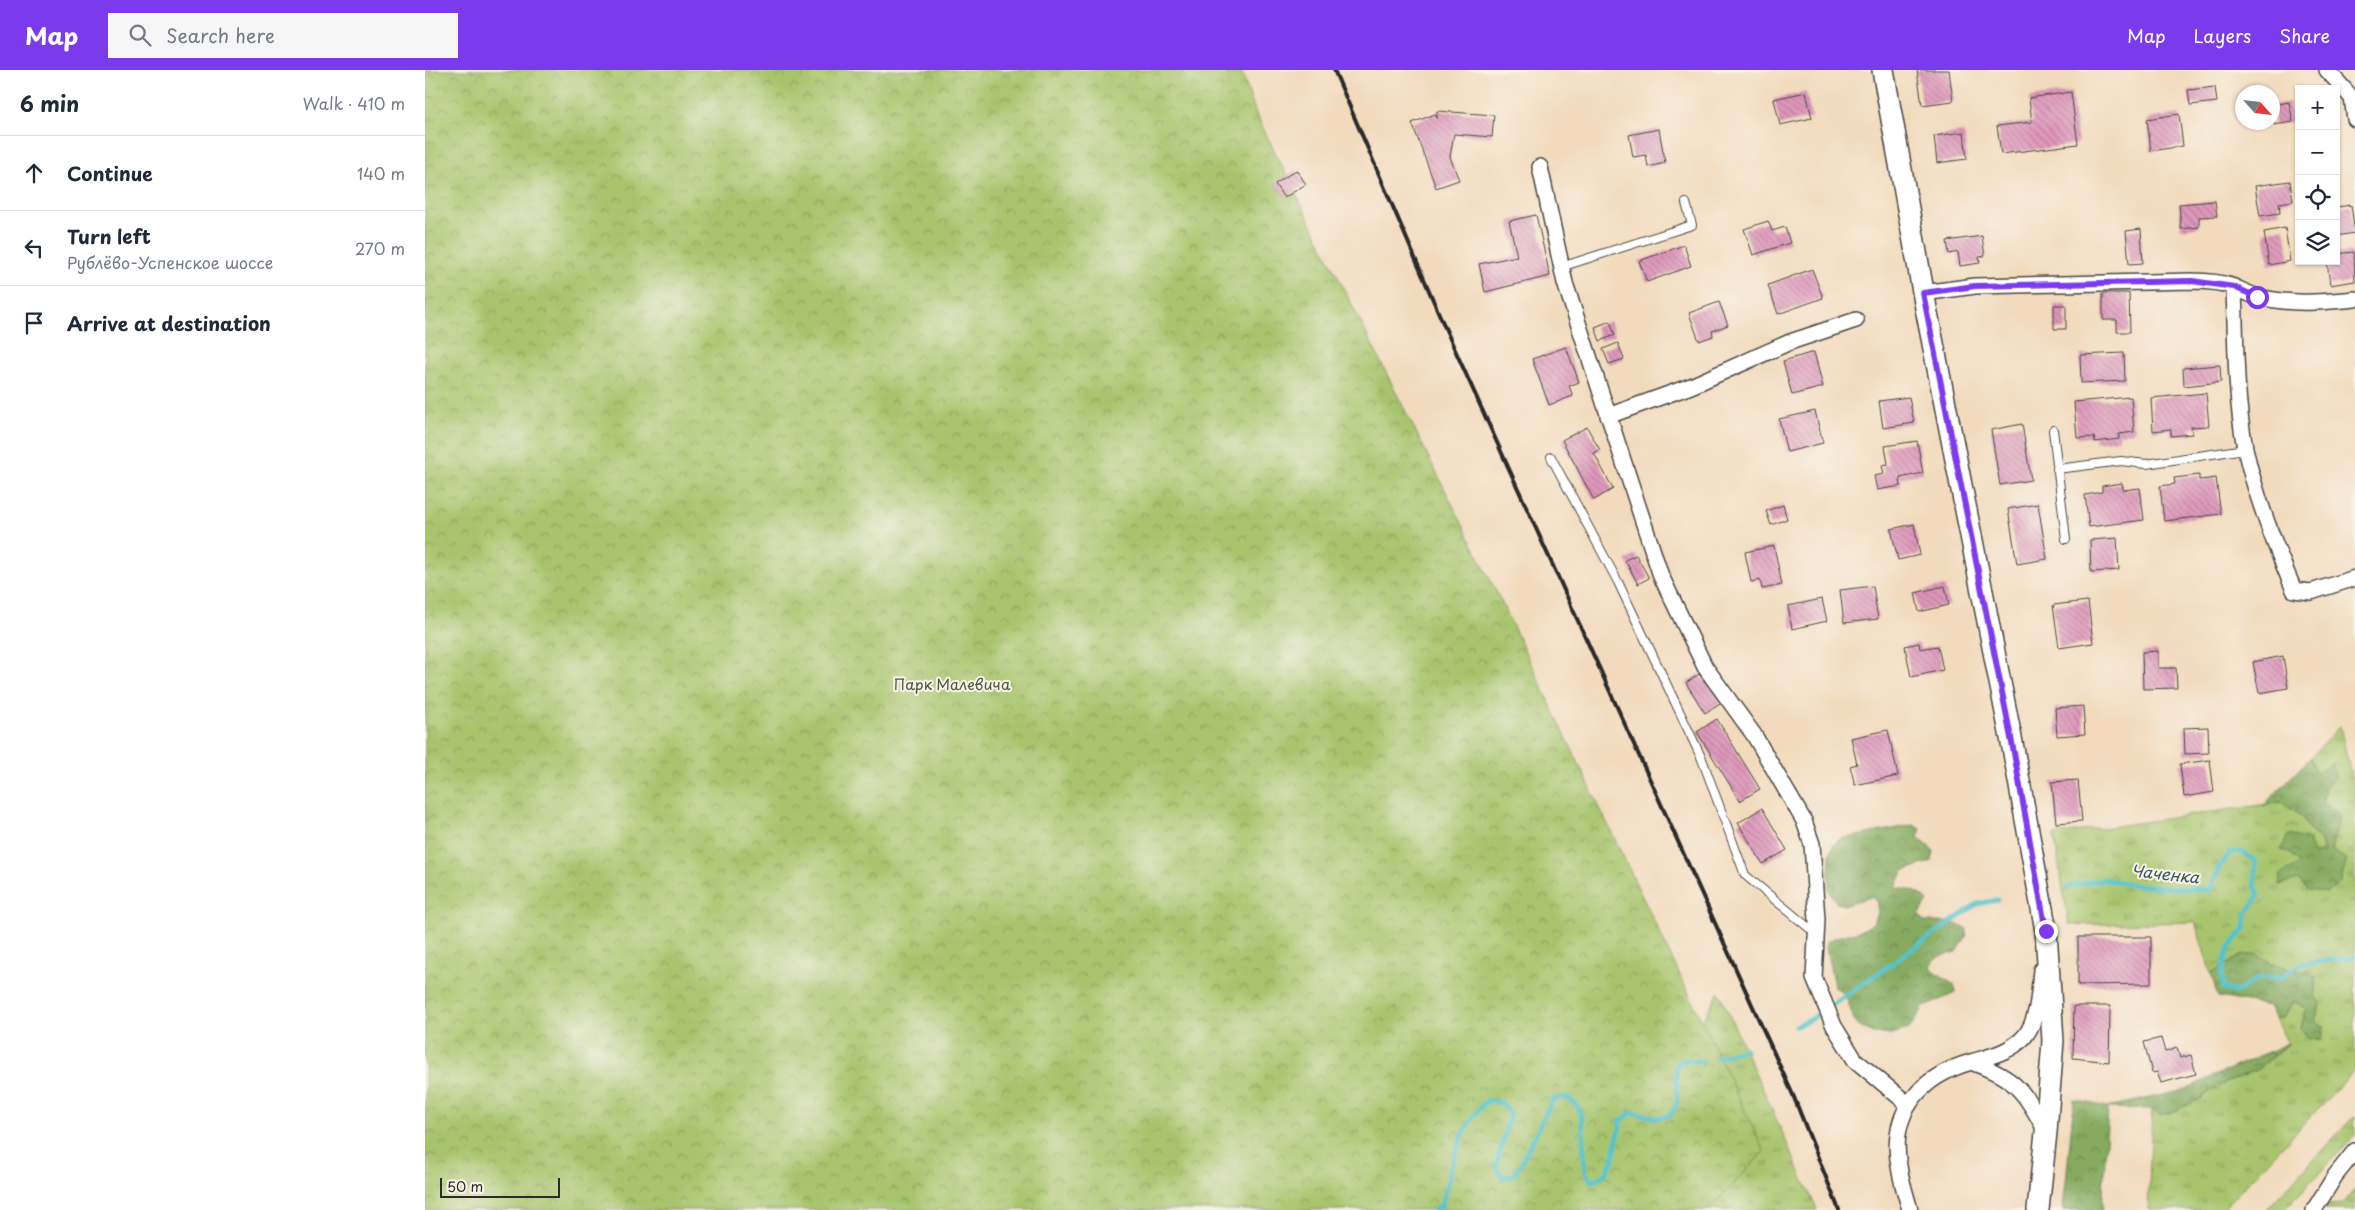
<!DOCTYPE html>
<html lang="en">
<head>
<meta charset="utf-8">
<style>
  :root { --surface:#fff; --page:#f6f6f7; --text:#1f2937; --muted:#747a83; --line:#e0e1e3; --accent:#7c3aed }
  body { margin:0; font-family:"Playpen Sans",sans-serif; background:var(--page); color:var(--text) }
  .controls { position:absolute; right:15px; top:15px; display:grid; overflow:hidden; border-radius:0px; box-shadow:0 1px 4px #0004 }
  .controls button { width:45px; height:45px; display:grid; place-items:center; padding:0; border:0; border-bottom:1px solid var(--line); background:var(--surface); color:var(--text); font:25px sans-serif }
  .compass { position:absolute; left:1810px; top:15px; width:45px; height:45px; border-radius:50%; background:var(--surface); box-shadow:0 1px 4px #0004; rotate:117deg }
  .scale { position:absolute; left:15px; bottom:12px; width:120px; box-sizing:border-box; padding-left:5px; border:2px solid #2b2b2b; border-top:0; font-size:14px; line-height:18px; white-space:nowrap; color:#2b2b2b; -webkit-text-stroke:4px #f7f3e8; paint-order:stroke }
  .stop { position:absolute; width:15px; height:15px; margin:-11px; border:4px solid #7c3aed; border-radius:50%; background:#fff }
  .stop.end { background:#7c3aed; border-color:#fff; box-shadow:0 1px 5px #0008 }
  .list { margin:0; padding:0; list-style:none }
  h2 { display:flex; justify-content:space-between; align-items:center; height:65px; margin:0; padding:0 20px; font-size:21px }
  h2 small { font-size:16px; font-weight:400; color:var(--muted) }
  .list li { display:grid; grid-template-columns:32px 1fr auto; gap:15px; align-items:center; box-sizing:border-box; height:75px; padding:0 20px; border-top:1px solid var(--line) }
  .list b { display:block; font-size:19px; white-space:nowrap }
  .list p { margin:0; font-size:16px; white-space:nowrap; color:var(--muted) }
  .list em { font-size:16px; font-style:normal; color:var(--muted) }
  .icon { flex:none; width:28px; height:28px; fill:none; stroke:currentColor; stroke-width:2; stroke-linecap:round; stroke-linejoin:round }
  .map { position:relative; flex:none; width:1930px; height:1140px; overflow:hidden }
  header { display:flex; align-items:center; gap:30px; box-sizing:border-box; height:70px; padding:0 25px; background:var(--accent); color:#fff }
  header strong { font-size:24px }
  nav { display:flex; gap:28px; margin-inline-start:auto; font-size:18px }
  .search { width:350px; height:45px; background:var(--page); display:flex; align-items:center; gap:12px; box-sizing:border-box; padding:0 18px; border-radius:0px; color:var(--muted); font-size:19px }
  main { display:flex }
  aside { flex:1; background:var(--surface) }
  .map>svg:first-child { display:block }
  .grass { fill:url(#grass-tufts); stroke:#69784c }
  .forest { fill:url(#forest-crowns); stroke:#586a46 }
  .park { fill:url(#park-crowns); stroke:#69784c }
  .lines { fill:none; stroke-linecap:round; stroke-linejoin:round }
  .stream { stroke:#54c2ca; stroke-width:5 }
  .building { fill:url(#building-back-hatch) }
  .service-casing { stroke:#494541; stroke-width:10 }
  .minor-casing { stroke:#494541; stroke-width:18 }
  .secondary-casing { stroke:#494541; stroke-width:24 }
  .service { stroke:#fff; stroke-width:8 }
  .minor { stroke:#fff; stroke-width:15 }
  .secondary { stroke:#fff; stroke-width:21 }
  .rail { stroke:#2b2b2b; stroke-width:4 }
  .route { stroke:#7c3aed; stroke-width:6 }
  .labels { text-anchor:middle; dominant-baseline:central; stroke-width:4; stroke-linejoin:round; paint-order:stroke }
  .park-label { font-size:15px; fill:#50593e; stroke:#f7f3e8 }
  .water-label { font-size:16px; font-style:italic; fill:#37585b; stroke:#f7f3e8 }
</style>
</head>
<body>
<header>
<strong>Map</strong>
<div class="search"><svg class="icon" aria-label="search" viewBox="0 0 24 24"><circle cx="10" cy="10" r="6"/><path d="M15 15l6 6"/></svg>Search here</div>
<nav><a>Map</a><a>Layers</a><a>Share</a></nav>
</header>
<main>
<aside>
<h2>6 min<small>Walk · 410 m</small></h2>
<ul class="list">
<li><svg class="icon" aria-label="ahead" viewBox="0 0 24 24"><path d="M12 20V5M6 11l6-6 6 6"/></svg><div><b>Continue</b></div><em>140 m</em></li>
<li><svg class="icon" aria-label="left" viewBox="0 0 24 24"><path d="M17 20v-9H6M10 6l-5 5 5 5"/></svg><div><b>Turn left</b><p>Рублёво-Успенское шоссе</p></div><em>270 m</em></li>
<li><svg class="icon" aria-label="arrive" viewBox="0 0 24 24"><path d="M6 21V4h12l-3 4 3 4H6"/></svg><div><b>Arrive at destination</b></div></li>
</ul>
</aside>
<div class="map">
<svg width="1930" height="1140" viewBox="0 0 1930 1140">
  <defs>
    <pattern id="grass-tufts" width="24" height="20" patternUnits="userSpaceOnUse" patternTransform="scale(1.25)"><rect width="24" height="20" fill="#a7c46c"/><path d="M3 7l-1-3M5 7V3M7 7l1-3M15 17l-1-3M17 17v-4M19 17l1-3" fill="none" stroke="#889f59"/></pattern>
    <pattern id="forest-crowns" width="20" height="18" patternUnits="userSpaceOnUse" patternTransform="scale(1.25)"><rect width="20" height="18" fill="#85aa60"/><path d="M2 6a3 3 0 1 1 6 0M12 15a3 3 0 1 1 6 0" fill="none" stroke="#6d8b4f"/></pattern>
    <pattern id="park-crowns" width="20" height="18" patternUnits="userSpaceOnUse" patternTransform="scale(1.25)"><rect width="20" height="18" fill="#a7c46c"/><path d="M2 6a3 3 0 1 1 6 0M12 15a3 3 0 1 1 6 0" fill="none" stroke="#889f59"/></pattern>
    <pattern id="building-back-hatch" width="6" height="6" patternUnits="userSpaceOnUse" patternTransform="scale(1.25)"><rect width="6" height="6" fill="#df98bb"/><path d="M-1 5l2 2M0 0l6 6M5-1l2 2" fill="none" stroke="#b57c98"/></pattern>
  </defs>
  <rect width="100%" height="100%" fill="#f7f3e8"/>
  <filter id="ink" filterUnits="userSpaceOnUse"><feTurbulence type="fractalNoise" baseFrequency=".02" numOctaves="2"/><feDisplacementMap in="SourceGraphic" scale="10" xChannelSelector="R" yChannelSelector="G"/><feConvolveMatrix kernelMatrix="1 2 1 2 8 2 1 2 1" color-interpolation-filters="sRGB"/></filter>
  <filter id="wash" filterUnits="userSpaceOnUse"><feTurbulence type="fractalNoise" baseFrequency=".0096" numOctaves="4" result="noise"/><feDisplacementMap in="SourceGraphic" scale="20" xChannelSelector="R" yChannelSelector="G"/><feGaussianBlur stdDeviation="1.12" result="paint"/><feColorMatrix in="noise" values="0 0 0 0 0 0 0 0 0 0 0 0 0 0 0 0 0 1.4 0 .05"/><feComposite in="paint" operator="in"/></filter>
  <g filter="url(#wash)">
    <rect width="100%" height="100%" fill="#f2dbbd"/>
    <!-- grass -->
    <path class="grass" d="M1915 656 1930 723V1000L1797 1140H1723L1727 1039 1773 1030 1793 1016 1832 1000 1863 974 1850 948H1858L1869 931 1881 939 1876 958 1883 968 1895 934 1890 926V906L1885 901 1874 902 1850 895 1831 884 1815 887 1786 904 1770 852 1644 855 1629 765 1856 732 1877 747 1884 760 1895 769 1899 783H1865L1875 794 1856 805 1854 815 1873 810 1884 820 1906 781 1915 745 1897 733 1900 717 1908 693 1891 703 1885 688Z
      M1294 922 1392 1140H1097L1273 958Z
      M1930 1045V1066L1859 1140H1841Z
      M1930 1119V1140H1899L1901 1135 1918 1134Z"/>
    <!-- forest -->
    <path class="forest" d="M1885 688 1891 703 1908 692 1910 707 1900 717 1897 733 1915 744 1906 780 1922 790 1915 812 1902 823 1884 820 1873 810 1854 815 1856 805 1874 794 1865 783 1856 780 1863 765 1883 770 1888 784 1899 782 1895 769 1884 760 1877 747 1856 732 1838 736Z
      M1488 755 1496 759 1493 767 1509 781 1507 791 1478 801 1471 818C1485 820 1493 820 1503 831L1494 845 1499 852H1526L1542 859 1541 867 1532 882C1519 885 1510 885 1505 898L1529 915 1530 923 1499 937 1484 959 1467 964H1450L1435 957 1429 950 1421 926 1409 916 1400 873C1419 859 1457 867 1453 832L1446 827 1421 835 1412 833 1403 819 1405 784 1408 776 1415 769Z
      M1831 884C1848 894 1865 903 1885 901L1890 906V926L1895 934 1890 951 1899 956 1897 970 1883 968 1876 958 1881 939 1869 931 1858 948H1850L1844 936 1793 927 1786 904 1815 886Z
      M1863 973 1832 1000 1793 1016 1773 1030 1748 1042 1735 1045 1726 1039 1683 1038 1677 1140H1638L1649 1030 1683 1037 1756 1021Z"/>
    <!-- park -->
    <path class="park" d="M0 0H816L831 44 1074 527 1339 1081 1284 1140H0Z"/>
    <g class="lines">
      <!-- stream -->
      <path class="stream" d="M1643 817 1678 809 1710 815 1785 820 1795 796 1805 782H1817L1830 791V816L1834 825 1821 845 1820 859 1803 879 1796 906 1799 919 1812 922 1834 908 1857 907 1876 894 1930 887
        M1371 956 1386 949 1416 929 1552 834 1572 830
        M1292 988 1320 979
        M1009 1140 1016 1136C1026 1100 1033 1056 1063 1030L1077 1033 1085 1044 1071 1096 1078 1108 1091 1103 1128 1029 1141 1027 1152 1035 1157 1049 1160 1101 1167 1112 1181 1103 1188 1090 1196 1051 1207 1042 1232 1048 1246 1045 1252 1032 1251 996 1259 990 1278 991"/>
    </g>
    <g id="blocks">
      <!-- building -->
      <path class="building" d="M1492 0H1524L1528 31 1497 35Z
        M1790 17 1792 32 1765 35 1763 20Z
        M1381 22 1387 48 1355 55 1349 29Z
        M1646 22 1653 74 1576 84 1572 56 1607 52 1604 28Z
        M1864 32 1868 52 1849 55 1848 35Z
        M1012 41 1069 45 1067 67 1029 64 1025 87 1034 110 1011 118 987 53 1010 44 1012 49Z
        M1754 44 1758 76 1726 81 1722 49Z
        M1234 59 1240 93 1223 97 1221 85 1208 87 1204 65Z
        M1539 62 1542 89 1512 93 1509 66Z
        M871 100 881 114 859 128 850 114Z
        M1865 111 1868 131 1854 133 1855 143 1835 146 1830 116Z
        M1790 131 1792 146 1774 147V157L1756 159 1754 134Z
        M1926 135 1930 163 1911 166 1912 137Z
        M1111 145 1125 206 1060 222 1054 194 1092 186 1084 151Z
        M1343 151 1347 161 1360 157 1365 173 1328 185 1319 159Z
        M1860 158 1865 191 1844 195 1839 162Z
        M1716 159 1718 193 1704 194 1701 161Z
        M1557 166 1560 186 1554 187 1555 193 1535 196 1533 182 1524 184 1522 171Z
        M1259 175 1266 196 1222 212 1214 191Z
        M1929 182 1930 211 1905 215 1902 191H1911V184Z
        M1387 199 1398 228 1353 244 1343 215Z
        M1678 223H1704L1705 262H1692V250H1678Z
        M1294 232 1303 255 1287 261 1288 266 1274 271 1264 243Z
        M1629 235H1641V259H1629Z
        M1185 251 1190 265 1175 271 1170 257Z
        M1193 273 1199 289 1184 294 1178 279Z
        M1141 277 1154 312 1144 316 1148 326 1124 335 1107 289Z
        M1389 282 1398 317 1367 325 1358 291Z
        M1699 283 1700 311 1656 313 1655 285Z
        M1795 295 1796 312 1759 316 1758 298Z
        M1781 323 1784 356 1766 357 1767 364 1746 366V359L1728 361 1726 328Z
        M1484 327 1489 353 1458 358 1454 331Z
        M1706 327 1709 362 1694 364V369L1670 372 1669 367 1652 368 1649 332Z
        M1390 341 1398 373 1362 382 1354 349Z
        M1597 354 1606 410 1575 415 1566 360Z
        M1162 357 1175 380 1169 383 1188 419 1169 430 1137 370Z
        M1492 371 1498 403 1475 408 1476 416 1452 420 1449 406 1459 404 1457 395 1463 394 1460 376Z
        M1774 405V410L1791 408 1796 444 1739 451 1735 416 1750 414 1749 408Z
        M1697 413 1698 420 1715 418 1719 450 1664 457 1660 425 1677 422V416Z
        M1613 434 1622 489 1592 494 1583 439Z
        M1358 435 1362 449 1346 455 1341 441Z
        M1489 454 1495 485 1473 490 1466 459Z
        M1692 468 1694 500 1666 502 1665 470Z
        M1349 476 1357 515 1337 519 1335 510 1326 512 1320 482Z
        M1211 485 1224 508 1213 514 1200 490Z
        M1448 516 1453 549 1419 553 1415 520Z
        M1520 516 1524 535 1494 542 1490 523Z
        M1397 529 1402 551 1367 559 1363 536Z
        M1663 531 1668 573 1634 578 1628 535Z
        M1494 573 1495 579 1513 576 1518 600 1486 607 1480 576Z
        M1733 581V598H1751L1752 618 1718 619 1717 582Z
        M1858 586 1863 618 1834 623 1828 592Z
        M1274 604 1280 612 1284 609 1298 631 1280 643 1261 613Z
        M1658 636 1660 664 1632 666 1630 638Z
        M1292 649 1335 719 1315 731 1272 662Z
        M1783 657 1784 683 1760 684 1759 658Z
        M1463 660 1473 706 1430 715 1425 696 1432 694 1426 668Z
        M1785 690 1789 722 1759 727 1755 694Z
        M1653 710 1657 751 1631 753 1627 712Z
        M1337 738 1362 780 1338 794 1313 753Z
        M1653 867H1726V914L1653 915Z
        M1649 936H1685L1684 992 1648 988Z
        M1736 968 1740 982 1752 978 1755 988 1766 985 1771 1004 1736 1013 1732 1002 1727 1003 1719 972Z"/>
    </g>
  </g>
  <g filter="url(#ink)">
    <use href="#blocks" fill-opacity="0" stroke="#494541" stroke-width="1"/>
    <g class="lines">
      <!-- service casing -->
      <g class="service-casing">
        <path id="service" d="M1136 197 1267 155 1261 133
          M1628 360 1641 469
          M1126 387 1193 512 1277 689 1320 805 1390 863
          M1632 399 1696 391 1721 394 1820 379"/>
      </g>
      <!-- minor casing -->
      <g class="minor-casing">
        <path id="minor" d="M1902 0 1927 28 1930 49
          M1115 97 1140 213 1236 506 1280 597 1329 665 1379 751 1387 774 1392 850 1389 908 1409 956 1430 990 1484 1035
          M1809 217C1811 271 1810 325 1820 378 1830 425 1850 476 1869 520L1886 522 1930 508
          M1498 223 1550 216 1767 211C1781 211 1796 212 1809 217 1818 221 1825 225 1834 227 1867 235 1897 232 1930 229
          M1183 346 1266 316 1365 272 1431 250
          M1546 992C1591 1008 1598 1020 1621 1061
          M1485 1140C1481 1125 1476 1111 1474 1096 1464 1041 1497 1006 1546 992 1566 986 1586 982 1600 966 1614 948 1614 921 1616 900
          M1889 1140 1910 1106 1930 1081"/>
      </g>
      <!-- secondary casing -->
      <g class="secondary-casing">
        <path id="secondary" d="M1458 0 1501 238 1589 683 1621 861 1628 971 1621 1062 1613 1140"/>
      </g>
      <!-- service -->
      <use href="#service" class="service"/>
      <!-- minor -->
      <use href="#minor" class="minor"/>
      <!-- secondary -->
      <use href="#secondary" class="secondary"/>
      <!-- rail -->
      <path class="rail" d="M909 0 1021 260 1368 1025 1414 1140"/>
    </g>
  </g>
  <g class="lines" filter="url(#ink)">
    <!-- route -->
    <path class="route" d="M1621 861 1589 683 1498 223 1550 216 1767 211 1809 217 1832 227"/>
  </g>
  <g class="labels">
    <!-- park labels -->
    <g class="park-label">
      <text x="527" y="613">Парк Малевича</text>
    </g>
    <!-- water labels -->
    <g class="water-label">
      <text transform="translate(1740 803) rotate(6)">Чаченка</text>
    </g>
  </g>
</svg>
<div class="controls">
<button>+</button>
<button>−</button>
<button><svg class="icon" aria-label="locate" viewBox="0 0 24 24"><circle cx="12" cy="12" r="6"/><path d="M12 2v4M12 18v4M2 12h4M18 12h4"/></svg></button>
<button><svg class="icon" aria-label="layers" viewBox="0 0 24 24"><path d="M12 4l9 5-9 5-9-5zM3 14l9 5 9-5"/></svg></button>
</div>
<svg class="compass" viewBox="-18 -18 36 36"><path d="M0-13l5 13h-10z" fill="#e53935"/><path d="M0 13l5-13h-10z" fill="#747a83"/></svg>
<div class="scale">50 m</div>
<div class="stop" style="left:1832px;top:227px"></div>
<div class="stop end" style="left:1621px;top:861px"></div>
</div>
</main>
</body>
</html>
